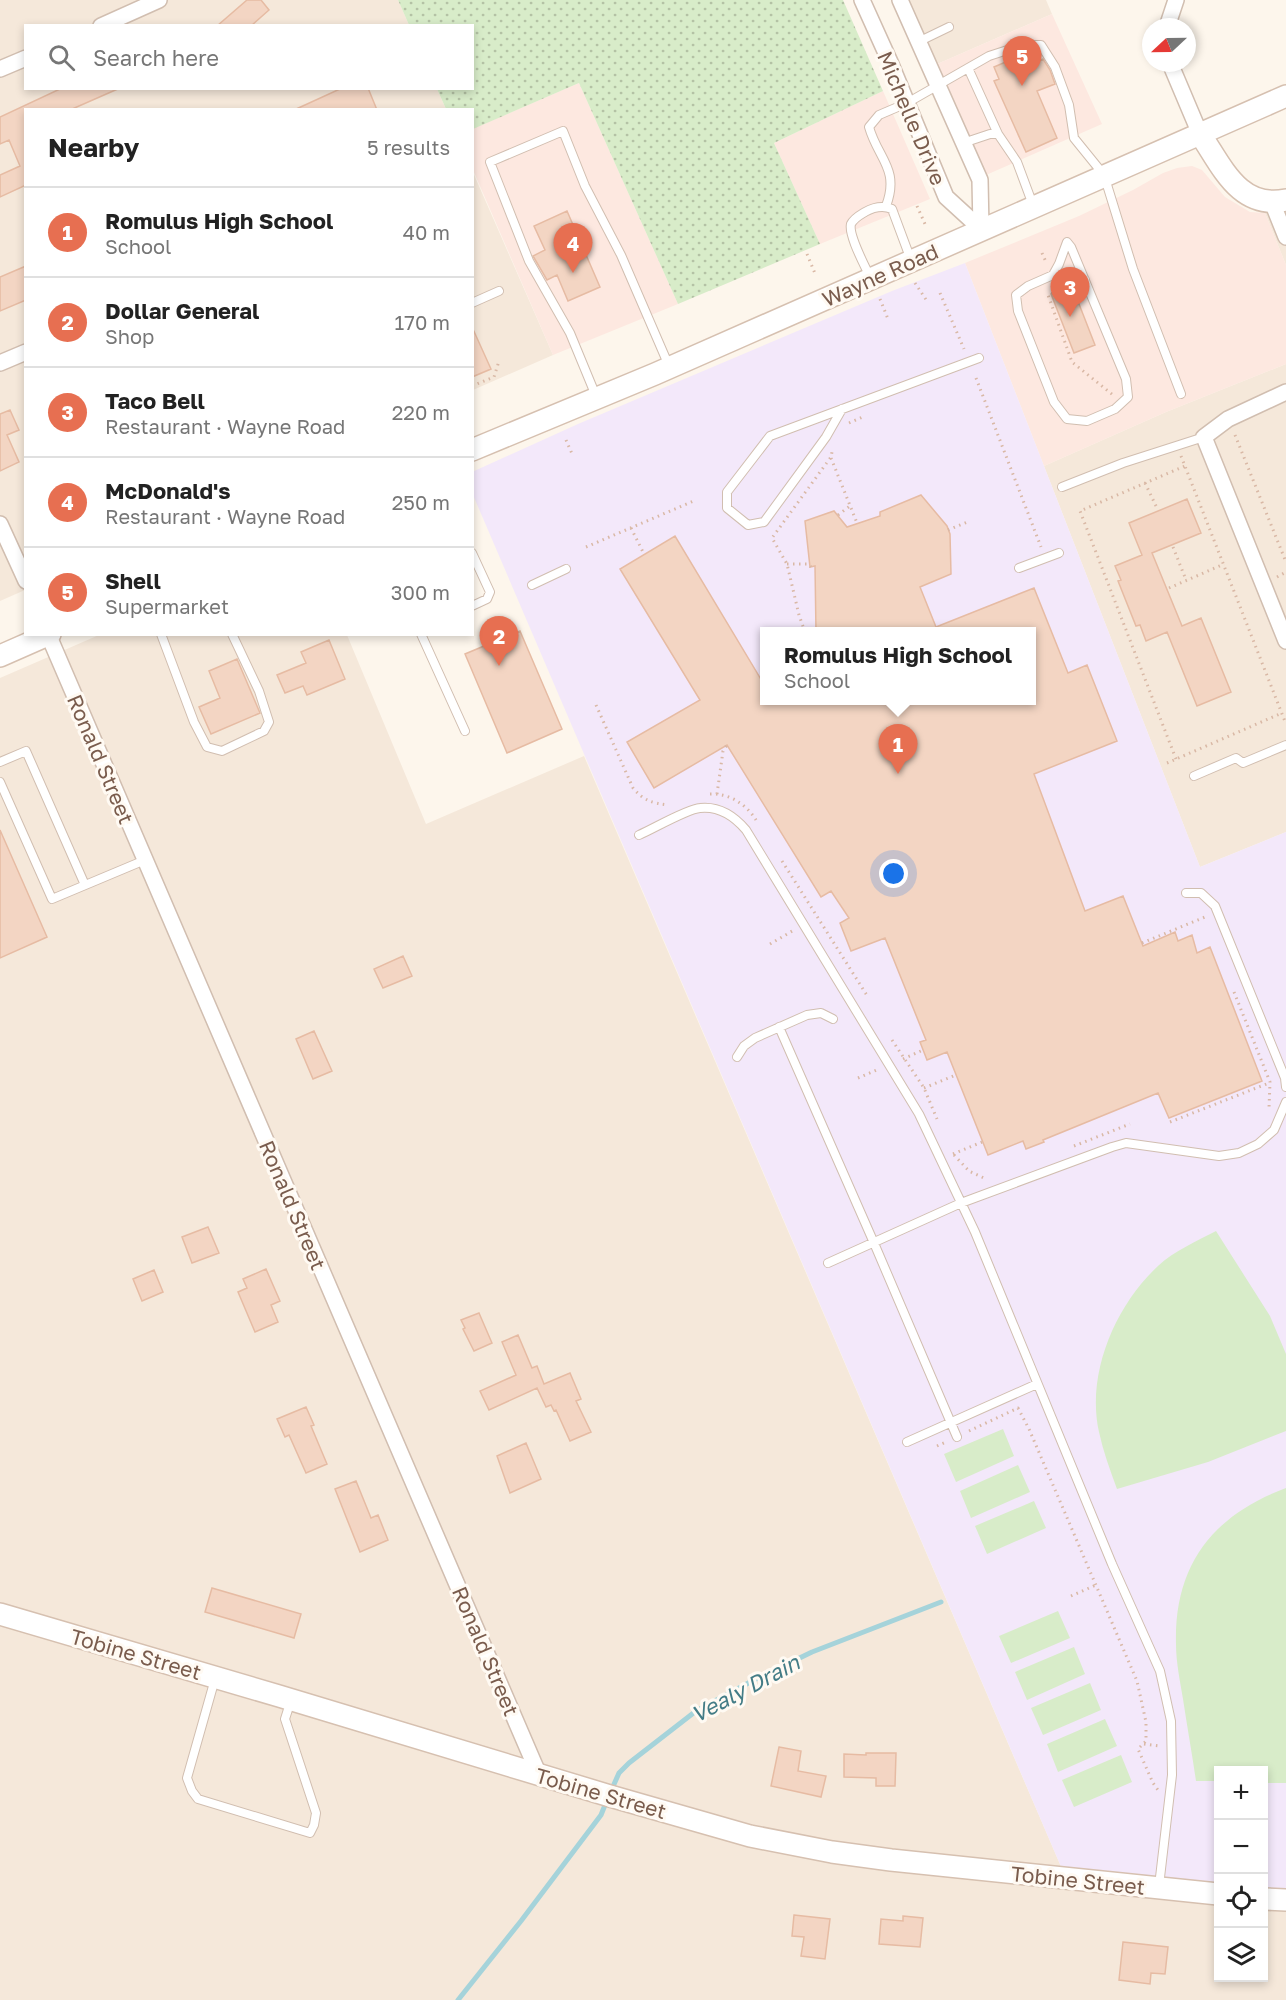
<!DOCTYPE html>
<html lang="en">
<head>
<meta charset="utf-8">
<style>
  :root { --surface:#fff; --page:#f6f6f6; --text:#222; --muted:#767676; --line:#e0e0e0; --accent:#e76f51 }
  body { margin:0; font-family:"Golos Text",sans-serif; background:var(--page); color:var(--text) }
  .controls { position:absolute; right:18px; bottom:18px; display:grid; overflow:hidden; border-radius:0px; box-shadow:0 3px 9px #0003 }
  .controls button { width:54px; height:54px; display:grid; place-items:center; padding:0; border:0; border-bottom:2px solid var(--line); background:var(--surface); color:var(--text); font:30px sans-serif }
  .compass { position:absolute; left:1142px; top:18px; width:54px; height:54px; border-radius:50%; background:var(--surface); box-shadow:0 3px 9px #0003; rotate:248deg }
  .you { position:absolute; left:894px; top:874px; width:21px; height:21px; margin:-15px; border:4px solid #fff; border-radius:50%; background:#1a73e8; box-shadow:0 0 0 9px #1a73e833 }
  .badge { display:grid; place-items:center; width:39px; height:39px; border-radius:50%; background:var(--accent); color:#fff; font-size:20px; font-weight:700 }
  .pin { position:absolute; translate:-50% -50px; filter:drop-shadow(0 2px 3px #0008) }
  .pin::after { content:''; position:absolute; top:32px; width:21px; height:18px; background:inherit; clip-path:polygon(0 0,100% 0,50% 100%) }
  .popup { position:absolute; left:760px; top:627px; width:276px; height:78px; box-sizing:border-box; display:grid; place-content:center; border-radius:0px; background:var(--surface); filter:drop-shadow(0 2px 4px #0005); font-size:20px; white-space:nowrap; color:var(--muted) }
  .popup b { font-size:22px; color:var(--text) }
  .popup::after { content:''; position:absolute; left:50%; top:100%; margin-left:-12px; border:12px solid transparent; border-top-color:var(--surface) }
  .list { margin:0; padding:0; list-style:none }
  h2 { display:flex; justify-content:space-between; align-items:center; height:78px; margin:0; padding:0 24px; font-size:26px }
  h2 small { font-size:20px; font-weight:400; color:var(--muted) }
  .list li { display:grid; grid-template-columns:39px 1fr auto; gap:18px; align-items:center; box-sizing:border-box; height:90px; padding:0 24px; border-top:2px solid var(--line) }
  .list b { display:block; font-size:22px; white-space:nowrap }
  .list p { margin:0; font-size:20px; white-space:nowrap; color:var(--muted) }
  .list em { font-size:20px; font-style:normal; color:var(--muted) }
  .icon { flex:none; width:33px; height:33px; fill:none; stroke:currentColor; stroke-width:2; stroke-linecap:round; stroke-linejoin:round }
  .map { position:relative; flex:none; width:1286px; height:2000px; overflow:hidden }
  .search { position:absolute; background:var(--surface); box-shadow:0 3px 9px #0003; left:24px; top:24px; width:450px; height:66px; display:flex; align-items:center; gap:15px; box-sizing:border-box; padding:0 21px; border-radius:0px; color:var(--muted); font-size:22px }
  .panel { position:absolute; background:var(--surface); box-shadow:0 3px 9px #0003; left:24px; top:108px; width:450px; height:528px; border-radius:0px }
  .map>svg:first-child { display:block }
  .residential { fill:#f5e8da }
  .commercial { fill:#fde8e0 }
  .education { fill:#f3e8fa; fill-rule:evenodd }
  .grass { fill:url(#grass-dots) }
  .garden { fill:#d8ecc9 }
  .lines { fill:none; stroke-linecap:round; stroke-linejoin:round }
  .stream { stroke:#a5d3da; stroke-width:5 }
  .building { fill:#f3d5c3; stroke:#e6bba3; stroke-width:1.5 }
  .lane-casing { stroke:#d1beb0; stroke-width:10 }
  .street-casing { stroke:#d1beb0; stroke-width:18 }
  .secondary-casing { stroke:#d6c0b0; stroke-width:24 }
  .path { stroke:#d9b8a5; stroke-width:3; stroke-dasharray:1.5 4.5; stroke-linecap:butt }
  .lane { stroke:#fff; stroke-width:8 }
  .street { stroke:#fff; stroke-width:15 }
  .secondary { stroke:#fff; stroke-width:21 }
  .labels { text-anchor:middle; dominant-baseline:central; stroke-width:6; stroke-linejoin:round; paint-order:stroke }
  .street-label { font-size:21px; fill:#7a5c4d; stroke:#fffaf3 }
  .water-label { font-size:22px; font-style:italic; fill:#437c86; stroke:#fffaf3 }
</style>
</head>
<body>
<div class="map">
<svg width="1286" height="2000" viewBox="0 0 1286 2000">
  <defs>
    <pattern id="grass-dots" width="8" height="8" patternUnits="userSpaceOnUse" patternTransform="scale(1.5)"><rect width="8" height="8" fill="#d8ecc9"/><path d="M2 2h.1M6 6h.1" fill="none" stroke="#b4c2a5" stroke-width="1.8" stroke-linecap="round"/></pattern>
  </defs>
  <rect width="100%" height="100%" fill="#fdf6ec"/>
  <!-- residential -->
  <path class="residential" d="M0 0H398L409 25 26 26V88L437 89 446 109 26 110 25 590 0 601Z
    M906 0H1046L1052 14 935 65Z
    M472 170 553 355 473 390H472Z
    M1286 211V265L1265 213Z
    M1286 364V832L1200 867 1044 466 1166 412Z
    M99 635H347L426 824 584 756 1062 1869 1059 1888 1218 1905V1978H1264V1909L1286 1911V2000H0V678Z"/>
  <!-- commercial -->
  <path class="commercial" d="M1052 14 1102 124 986 175 935 65Z
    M579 83 678 304 553 355 473 170 472 129Z
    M883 91 930 199 820 244 774 143Z
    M1192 166 1202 170 1225 197 1250 212 1265 213 1286 265V364L1166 412 1044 466 965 263 1079 216 1133 190 1163 173 1177 168Z"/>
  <!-- education -->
  <path class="education" d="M965 263 1200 867 1286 832V1891L1264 1889V1770H1218V1885L1062 1869 473 495 472 472 578 424 892 291ZM764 632H1032V700H764Z"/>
  <!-- grass -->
  <path class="grass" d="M398 0H843L883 91 774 143 820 244 678 304 579 83 473 129 472 110 446 109 437 89 472 88V26L409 25Z"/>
  <!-- garden -->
  <path class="garden" d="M1216 1231 1270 1316 1286 1354V1431L1208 1462 1117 1489C1110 1470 1103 1451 1099 1432 1086 1374 1115 1306 1158 1266 1174 1251 1197 1241 1216 1231Z
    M1003 1429 1014 1456 956 1482 944 1454Z
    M1018 1465 1030 1492 971 1518 960 1491Z
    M1286 1488V1783H1264V1770H1218V1781H1196C1192 1753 1187 1726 1183 1699 1180 1681 1176 1662 1176 1644 1174 1565 1213 1515 1286 1488Z
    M1034 1501 1046 1528 987 1554 975 1526Z
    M1058 1611 1070 1638 1011 1663 999 1636Z
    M1074 1647 1085 1674 1027 1700 1015 1672Z
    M1090 1683 1101 1710 1043 1735 1031 1708Z
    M1105 1719 1117 1746 1058 1772 1047 1744Z
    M1121 1755 1132 1782 1074 1807 1062 1780Z"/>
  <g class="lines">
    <!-- stream -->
    <path class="stream" d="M611 1791 619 1773 629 1763 696 1711 754 1680 812 1652 941 1602
      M458 2000 521 1921 601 1815 607 1800"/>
  </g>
  <!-- building -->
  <path class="building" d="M247 0H261L269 10 251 26H217Z
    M1029 52 1034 63 1043 59 1050 70 1055 84 1037 91 1057 138 1026 152 994 81 999 79 994 67Z
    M62 88H120L70 110H26V185L0 197V175L20 166 9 140 0 144V117Z
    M342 88H368L377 110H294Z
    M567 211 600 287 568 301 557 275 547 280 533 256 545 250 534 226Z
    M26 266V300L0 311V277Z
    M1072 286 1095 345 1074 353 1051 294Z
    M472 327 491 369 472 377Z
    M10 410 19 430 7 435 19 462 0 471V414Z
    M921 495 947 526 950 534 951 574 920 587 936 627 1034 588 1068 673 1087 665 1117 741 1034 774 1085 911 1123 896 1143 946 1175 932 1178 941 1192 935 1197 953 1210 947 1262 1081 1169 1118 1158 1093 1043 1140 1044 1142 1026 1149 1023 1141 988 1155 947 1052 927 1060 920 1042 926 1040 885 938 851 951 840 923 849 918 831 891 821 897 727 745 654 788 627 742 700 700 620 569 675 536 765 686V700H1032V632H816L815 566 810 567 805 521 834 511 847 527 880 516V512Z
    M1187 499 1201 533 1152 553 1182 626 1201 618 1231 692 1197 706 1167 632 1146 641 1140 625 1136 626 1118 581 1121 580 1115 566 1142 555 1129 523Z
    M520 631 562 729 507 753 465 654Z
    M329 640 345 679 307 695 303 686 285 693 277 675 306 663 301 652Z
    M237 659 260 713 211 734 199 707 220 698 209 671Z
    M0 830 47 937 0 958Z
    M403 956 412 976 383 988 374 969Z
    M314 1031 332 1071 313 1079 296 1039Z
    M208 1227 219 1253 192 1263 182 1237Z
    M266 1269 280 1301 271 1305 278 1322 255 1332 238 1292 247 1288 243 1279Z
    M154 1270 163 1292 142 1301 133 1279Z
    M479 1313 492 1343 474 1351 463 1329 465 1328 461 1320Z
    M518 1335 532 1368 537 1366 544 1384 570 1373 581 1399 576 1401 591 1432 570 1441 556 1410 554 1411 551 1405 546 1407 537 1388 489 1410 480 1391 516 1375 502 1342Z
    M306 1407 314 1425 311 1426 327 1464 306 1473 289 1435 285 1437 277 1419Z
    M526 1443 541 1479 510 1493 497 1456Z
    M356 1481 371 1518 378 1515 388 1540 360 1552 335 1489Z
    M212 1588 301 1614 294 1638 205 1612Z
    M779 1747 801 1751 798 1771 826 1776 821 1797 771 1786Z
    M866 1753H896L895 1786H876V1778L844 1777V1754L866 1755Z
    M794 1915 830 1919 825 1959 801 1956 804 1937 792 1936Z
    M903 1916 923 1918 920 1947 879 1944 881 1919 903 1921Z
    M1123 1942 1168 1947 1165 1974 1151 1973 1150 1984 1119 1980Z"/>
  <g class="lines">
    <!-- lane casing -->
    <g class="lane-casing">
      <path id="lane" d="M918 42 949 27
        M968 68 998 134
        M963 143 990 134H998L1017 162 1033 205
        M886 206C900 169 878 159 869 127L879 115 907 103 989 56 1023 45H1041L1055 67 1069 105 1074 138 1104 175 1133 269 1181 394
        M1067 242 1071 247 1126 379 1128 397 1115 409 1087 421 1067 419 1054 402 1018 311 1016 295 1028 286 1053 275 1059 264Z
        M1054 273 1085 280
        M870 277C865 266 848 235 851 224 854 218 860 215 865 212 874 207 882 205 892 209L911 260
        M472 303 499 291
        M596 396 570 333 529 261 490 162 563 131 585 186 621 255 669 366
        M842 409 826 437 764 522 748 525 727 508V492L770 436 979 358
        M1062 487 1123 463 1204 437
        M472 553 490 592 487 599 472 606
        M1019 568 1059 553
        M532 585 566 569
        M161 634 194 722 207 747 222 751 264 731 269 722 259 691 232 634
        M421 634 465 731
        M0 762 26 751 85 885
        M1194 776 1236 758 1243 763 1286 745
        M0 782 52 899 145 860
        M639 835C653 829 687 809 700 808 719 806 735 817 746 830L919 1114 975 1232 1112 1564 1160 1671 1171 1721 1172 1775 1159 1886
        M1186 893H1201L1215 906 1285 1078 1286 1087
        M779 1027 874 1243 957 1437
        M737 1057 744 1046 755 1038 807 1015 821 1013 833 1019
        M828 1263 961 1203 1112 1147 1126 1143 1219 1156 1239 1153 1258 1144 1274 1130 1286 1102
        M907 1442 1037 1384
        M215 1679 187 1778 192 1791 198 1799 310 1833 314 1825 316 1813 285 1719 291 1700"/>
    </g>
    <!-- street casing -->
    <g class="street-casing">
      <path id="street" d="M862 0 890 62 946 197 981 229
        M900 0 980 180 981 229
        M101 26 159 0
        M1167 27 1176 0
        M1170 63 1200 134
        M0 69 26 58
        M1272 202 1286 237
        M0 363 26 352
        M1286 392 1228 419 1204 437 1286 641
        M0 524 26 581
        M48 634 539 1775"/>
    </g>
    <!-- secondary casing -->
    <g class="secondary-casing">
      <path id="secondary" d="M1200 134C1222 166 1239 210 1286 200
        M472 450 655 374 1286 96
        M0 656 50 634
        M0 1614 279 1696 610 1796 750 1836 832 1852 891 1860 1218 1894
        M1264 1899 1286 1900"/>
    </g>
    <!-- path -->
    <path class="path" d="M917 206 925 224
      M1042 253 1046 262
      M807 254 816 276
      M915 283 927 301
      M1057 286 1059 291 1048 295 1072 362 1113 395
      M940 293 964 349
      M880 299 888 319
      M976 378 1041 547
      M472 386 494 377 499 361
      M849 423 865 416
      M1235 435 1286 562
      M566 440 573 456
      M1181 456 1286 724
      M831 458 857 523
      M1145 483 1157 508
      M838 515 850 506
      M631 528 644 554
      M948 530 970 521
      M586 547 696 500
      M1173 547 1186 580
      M787 564H808L811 567
      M1277 577 1286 572
      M1169 588 1224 564
      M805 632 799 615 787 564 772 538 831 457 832 452
      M596 705 633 788C644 801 652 803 669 805
      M1176 759 1080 511 1185 466
      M1167 763 1282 713
      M710 794C729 793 746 804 756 820
      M717 794 723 751 727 745
      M782 861 868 997
      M1142 943 1205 917 1206 919
      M770 944 794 930
      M1234 992 1270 1082 1269 1108
      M892 1040 924 1088 937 1119
      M903 1059 923 1050
      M858 1078 879 1069
      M924 1088 956 1075
      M1170 1122 1269 1083
      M1074 1146 1130 1124
      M953 1154 982 1142
      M954 1155 969 1171 986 1179
      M969 1431 1018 1408 1029 1429 1137 1681 1146 1722V1741L1138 1749 1153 1783 1158 1790
      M937 1446 946 1442
      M1071 1596 1096 1585
      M1144 1744 1160 1746"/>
    <!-- lane -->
    <use href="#lane" class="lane"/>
    <!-- street -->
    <use href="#street" class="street"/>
    <!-- secondary -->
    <use href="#secondary" class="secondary"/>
  </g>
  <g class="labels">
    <!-- street labels -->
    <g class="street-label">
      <text transform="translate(912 118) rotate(67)">Michelle Drive</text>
      <text transform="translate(880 275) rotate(-24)">Wayne Road</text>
      <text transform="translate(101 759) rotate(67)">Ronald Street</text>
      <text transform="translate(293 1205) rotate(67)">Ronald Street</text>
      <text transform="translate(486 1651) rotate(67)">Ronald Street</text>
      <text transform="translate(136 1654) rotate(16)">Tobine Street</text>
      <text transform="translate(601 1793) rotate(16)">Tobine Street</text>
      <text transform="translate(1078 1880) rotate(6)">Tobine Street</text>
    </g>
    <!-- water labels -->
    <g class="water-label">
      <text transform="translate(745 1688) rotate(-28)">Vealy Drain</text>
    </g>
  </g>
</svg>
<div class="controls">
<button>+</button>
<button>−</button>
<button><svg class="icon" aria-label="locate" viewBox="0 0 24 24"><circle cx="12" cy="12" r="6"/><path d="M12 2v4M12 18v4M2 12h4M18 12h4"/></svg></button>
<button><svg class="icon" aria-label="layers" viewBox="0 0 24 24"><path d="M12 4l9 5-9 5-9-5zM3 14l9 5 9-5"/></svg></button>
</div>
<svg class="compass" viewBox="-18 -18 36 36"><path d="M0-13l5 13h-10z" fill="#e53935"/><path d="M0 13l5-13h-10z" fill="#767676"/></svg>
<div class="you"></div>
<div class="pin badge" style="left:898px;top:774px">1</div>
<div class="popup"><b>Romulus High School</b>School</div>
<div class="pin badge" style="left:499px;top:666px">2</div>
<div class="pin badge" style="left:1070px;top:317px">3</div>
<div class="pin badge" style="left:573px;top:273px">4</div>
<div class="pin badge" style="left:1022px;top:86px">5</div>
<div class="search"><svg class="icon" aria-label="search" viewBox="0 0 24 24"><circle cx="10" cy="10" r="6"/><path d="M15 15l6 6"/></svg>Search here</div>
<section class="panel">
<h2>Nearby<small>5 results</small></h2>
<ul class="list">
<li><span class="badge">1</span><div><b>Romulus High School</b><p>School</p></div><em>40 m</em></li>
<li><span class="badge">2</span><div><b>Dollar General</b><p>Shop</p></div><em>170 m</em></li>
<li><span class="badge">3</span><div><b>Taco Bell</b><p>Restaurant · Wayne Road</p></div><em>220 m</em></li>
<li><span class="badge">4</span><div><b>McDonald's</b><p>Restaurant · Wayne Road</p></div><em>250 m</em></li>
<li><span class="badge">5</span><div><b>Shell</b><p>Supermarket</p></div><em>300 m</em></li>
</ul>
</section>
</div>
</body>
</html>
